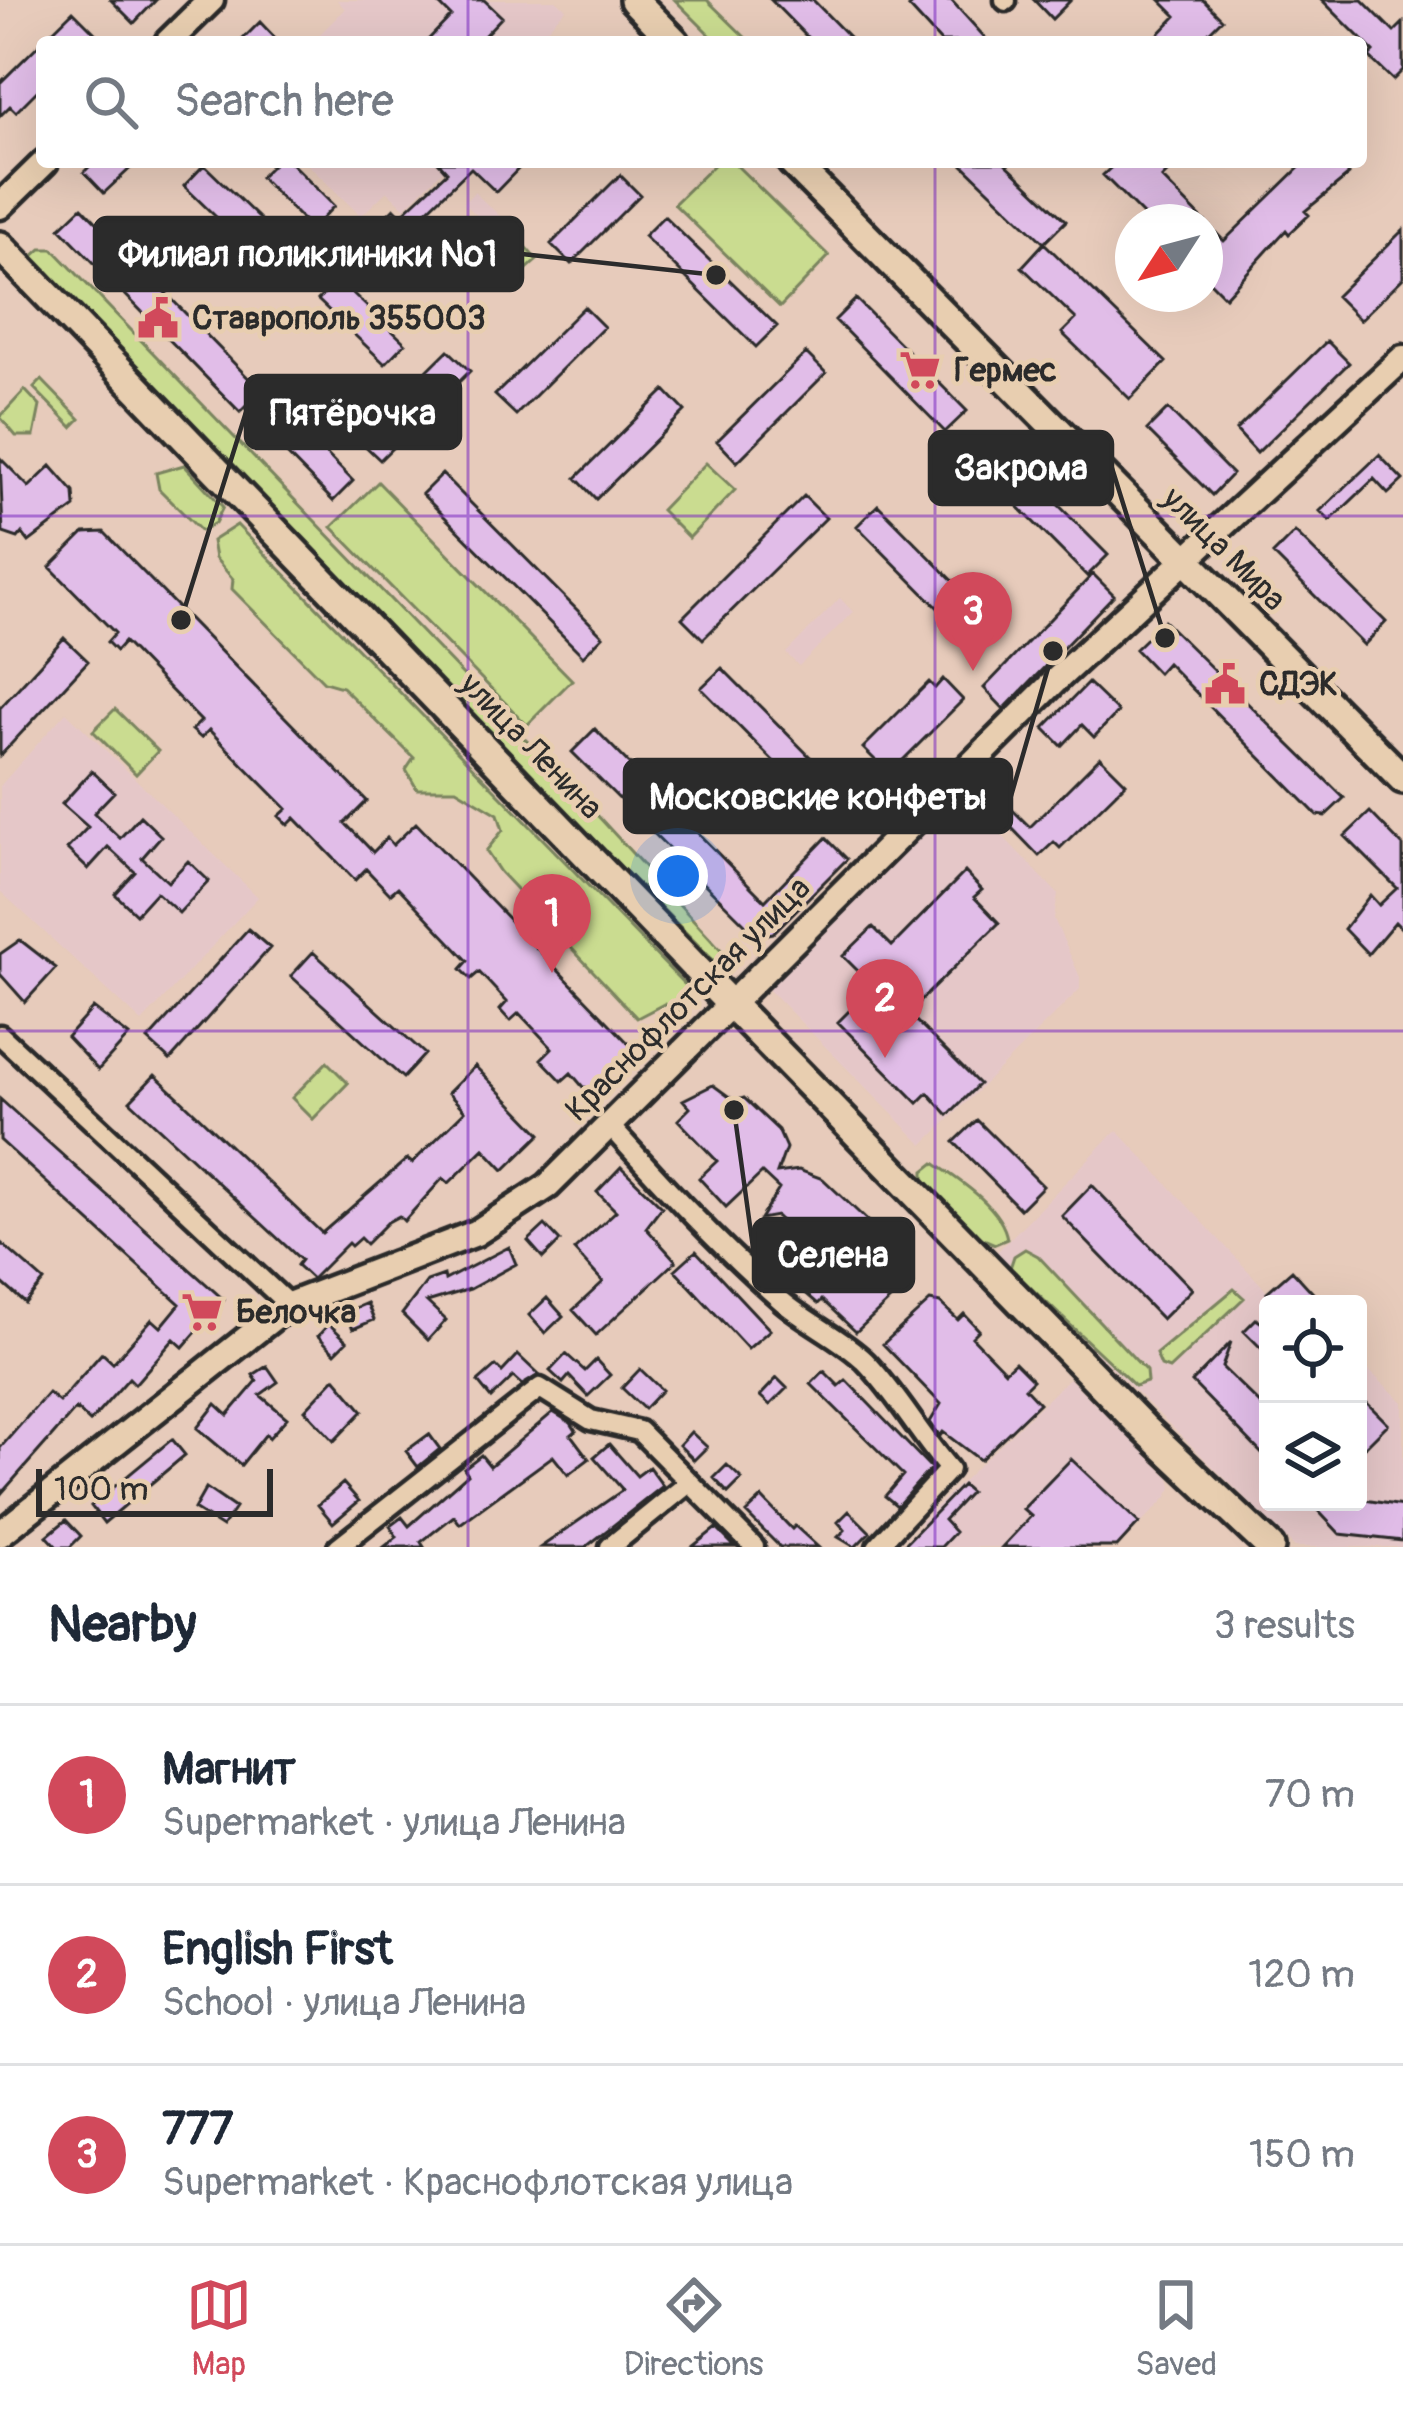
<!DOCTYPE html>
<html lang="en">
<head>
<meta charset="utf-8">
<style>
  :root { --surface:#fff; --page:#f6f6f7; --text:#1f2937; --muted:#747a83; --line:#e0e1e3; --accent:#d1495b }
  body { margin:0; font-family:Pangolin,sans-serif; background:var(--page); color:var(--text) }
  .controls { position:absolute; right:36px; bottom:36px; display:grid; overflow:hidden; border-radius:12px; box-shadow:0 12px 48px #0002 }
  .controls button { width:108px; height:108px; display:grid; place-items:center; padding:0; border:0; border-bottom:3px solid var(--line); background:var(--surface); color:var(--text); font:60px sans-serif }
  .compass { position:absolute; left:1115px; top:204px; width:108px; height:108px; border-radius:50%; background:var(--surface); box-shadow:0 12px 48px #0002; rotate:234deg }
  .scale { position:absolute; left:36px; bottom:30px; width:237px; box-sizing:border-box; padding-left:12px; border:6px solid #2b2b2b; border-top:0; font-size:33px; line-height:42px; white-space:nowrap; color:#2b2b2b; -webkit-text-stroke:9px #e8ceb0; paint-order:stroke }
  .you { position:absolute; left:678px; top:876px; width:42px; height:42px; margin:-30px; border:9px solid #fff; border-radius:50%; background:#1a73e8; box-shadow:0 0 0 18px #1a73e833 }
  .badge { display:grid; place-items:center; width:78px; height:78px; border-radius:50%; background:var(--accent); color:#fff; font-size:39px; font-weight:700 }
  .pin { position:absolute; translate:-50% -99px; filter:drop-shadow(0 3px 6px #0008) }
  .pin::after { content:''; position:absolute; top:63px; width:42px; height:36px; background:inherit; clip-path:polygon(0 0,100% 0,50% 100%) }
  .list { margin:0; padding:0; list-style:none }
  h2 { display:flex; justify-content:space-between; align-items:center; height:156px; margin:0; padding:0 48px; font-size:51px }
  h2 small { font-size:39px; font-weight:400; color:var(--muted) }
  .list li { display:grid; grid-template-columns:78px 1fr auto; gap:36px; align-items:center; box-sizing:border-box; height:180px; padding:0 48px; border-top:3px solid var(--line) }
  .list b { display:block; font-size:45px; white-space:nowrap }
  .list p { margin:0; font-size:39px; white-space:nowrap; color:var(--muted) }
  .list em { font-size:39px; font-style:normal; color:var(--muted) }
  .icon { flex:none; width:66px; height:66px; fill:none; stroke:currentColor; stroke-width:2; stroke-linecap:round; stroke-linejoin:round }
  .map { position:relative; flex:none; width:1403px; height:1547px; overflow:hidden }
  .search { position:absolute; background:var(--surface); box-shadow:0 12px 48px #0002; left:36px; right:36px; top:36px; height:132px; display:flex; align-items:center; gap:30px; box-sizing:border-box; padding:0 42px; border-radius:12px; color:var(--muted); font-size:45px }
  .sheet { height:696px; background:var(--surface) }
  nav { display:flex; justify-content:space-around; align-items:center; box-sizing:border-box; height:168px; border-top:3px solid var(--line); background:var(--surface); font-size:33px; color:var(--muted) }
  nav a { display:grid; justify-items:center; gap:6px }
  nav .on { color:var(--accent) }
  .map>svg:first-child { display:block }
  .built { fill:#e5c7c8 }
  .green { fill:#cadc90; stroke:#7a845e; stroke-width:3 }
  .building { fill:#e1bde8; stroke:#2b2b2b; stroke-width:3 }
  .lines { fill:none; stroke-linecap:round; stroke-linejoin:round }
  .minor-casing { stroke:#2b2b2b; stroke-width:27 }
  .tertiary-casing { stroke:#2b2b2b; stroke-width:33 }
  .secondary-casing { stroke:#2b2b2b; stroke-width:36 }
  .minor { stroke:#e8ceb0; stroke-width:18 }
  .tertiary { stroke:#e8ceb0; stroke-width:24 }
  .secondary { stroke:#e8ceb0; stroke-width:27 }
  .grid { fill:none; stroke:#7b2cbf; stroke-width:3; stroke-opacity:0.55 }
  .labels { text-anchor:middle; dominant-baseline:central; stroke-width:9; stroke-linejoin:round; paint-order:stroke }
  .poi-label { font-size:33px; font-weight:bold; fill:#2b2b2b; stroke:#e8ceb0; text-anchor:start }
  .street-label { font-size:33px; fill:#2b2b2b; stroke:#e8ceb0 }
  .leader { fill:none; stroke:#2b2b2b; stroke-width:4.5 }
  .callout-dot { fill:#2b2b2b; stroke:#e8ceb0; stroke-width:4.5 }
  .callout { fill:#2b2b2b; stroke:#2b2b2b; stroke-width:4.5 }
  .callout-label { font-size:36px; text-anchor:middle; font-weight:bold; fill:#fff }
</style>
</head>
<body>
<div class="map">
<svg width="1403" height="1547" viewBox="0 0 1403 1547">
  <rect width="100%" height="100%" fill="#e7cbbb"/>
  <filter id="ink" filterUnits="userSpaceOnUse"><feTurbulence type="fractalNoise" baseFrequency=".00833" numOctaves="2"/><feDisplacementMap in="SourceGraphic" scale="24" xChannelSelector="R" yChannelSelector="G"/><feConvolveMatrix kernelMatrix="1 2 1 2 8 2 1 2 1" color-interpolation-filters="sRGB"/></filter>
  <g filter="url(#ink)">
    <!-- built -->
    <path class="built" d="M337 0H556L566 9 534 42H312L345 9Z
      M305 162H451L405 208 387 191 361 216Z
      M474 192 502 218 486 243 476 233 485 223 464 203Z
      M840 598 853 612 799 666 786 653Z
      M66 712 258 897 142 1022 0 891V786Z
      M958 789 1058 894 1054 919 1080 977V989L923 1145 765 986Z
      M1117 1130 1267 1291 1292 1270 1323 1304H1268V1502H1358V1367L1364 1366 1403 1402V1547H1295L995 1254Z
      M1069 1378 1170 1478 1172 1488 1166 1498 1118 1547H943L919 1523Z"/>
    <!-- green -->
    <path class="green" d="M675 0H707L750 42H717Z
      M717 162H733L829 256 780 307 674 204Z
      M520 241 537 260 503 290 486 271Z
      M41 249H53L574 790 735 965 728 969 715 962 40 278 31 258Z
      M42 380 80 419 72 427 34 388Z
      M25 390 40 406 34 436H16L0 417Z
      M706 463 735 490 689 538 661 510Z
      M184 465 223 507 215 523 201 531 159 489 156 473Z
      M378 482 572 680 527 725 332 527Z
      M237 525 685 985 693 996 679 1011 664 1004 637 1018 500 872 486 851 503 830 498 814 456 789H417L406 770 414 758 342 687 324 682 232 589 233 579 215 558 212 541Z
      M115 709 158 751 136 774 93 731Z
      M327 1062 348 1083 313 1119 292 1098Z
      M934 1163C959 1180 1002 1207 1007 1239L995 1244 981 1238 924 1181V1171Z
      M1025 1249 1038 1256 1146 1371 1147 1382 1135 1386 1010 1268 1014 1256Z
      M1234 1289 1244 1298 1169 1369 1161 1366 1156 1354Z"/>
    <!-- building -->
    <path class="building" d="M111 0H156L134 23Z
      M435 0H484L502 17 478 42H426L451 16Z
      M771 0H813L854 42H812Z
      M917 0H951L989 42H941L909 7Z
      M1034 0H1071L1052 19Z
      M1160 0H1203L1222 19 1199 42H1151L1176 16Z
      M1322 0H1362L1394 32 1403 23V70L1393 80 1369 57 1374 52Z
      M73 11 95 33 86 42H42V86L16 112 10 106 0 116V83Z
      M260 22 279 42H240Z
      M94 162H137L104 193 84 172Z
      M275 162H290L334 206 312 229 260 177Z
      M438 162H525L496 192 471 168 412 225 458 271 444 286 379 223 394 208 401 215 447 172Z
      M960 162H1004L1066 221 1044 243Z
      M1117 162H1178L1162 178 1224 241 1305 162H1337L1349 175 1305 211 1309 215 1289 234 1286 230 1225 297 1205 277V222H1150L1103 175Z
      M204 165 290 248 270 269 184 186Z
      M620 175 640 195 571 264 551 244Z
      M82 207 261 391 240 412 60 228Z
      M664 216 777 326 756 347 644 236Z
      M1403 230V278L1360 320 1336 296Z
      M1044 243 1166 362 1130 399 1062 333 1076 319 1022 267Z
      M338 279 405 343 385 364 318 300Z
      M856 299 967 411 945 432 835 320Z
      M584 307 604 327 516 415 495 395Z
      M1327 341 1349 363 1257 453 1236 430Z
      M448 350 470 371 380 460 358 439Z
      M806 353 826 373 737 462 717 441Z
      M665 390 685 411 596 499 576 478Z
      M1168 409 1232 474 1212 495 1147 430Z
      M290 417 353 481 333 501 270 437Z
      M996 442 1108 555 1087 576 975 463Z
      M1379 455 1403 480 1388 494 1374 479 1330 521 1320 511Z
      M0 458 29 487 51 466 74 492 75 507 29 542 22 533 18 538 3 533Z
      M442 474 603 636 583 656 422 494Z
      M804 496 826 518 703 639 682 618Z
      M878 505 991 619 970 640 857 526Z
      M104 532 367 801 345 823 373 852 387 838 393 845 416 823 633 1048 591 1088 583 1087 571 1073 562 1081 541 1059 552 1048 519 1013 510 1021 500 1010 507 1002 479 972 471 979 461 969 468 961 398 887 390 894 366 869 355 880 295 818 288 825 279 816 287 809 209 730 201 738 192 730 201 721 124 642 116 651 107 642 115 633 50 567 84 533Z
      M1295 532 1386 622 1364 645 1273 554Z
      M1093 574 1114 595 1004 709 984 688Z
      M1164 621 1344 798 1325 816 1317 815 1167 663 1158 673 1135 649Z
      M64 638 88 661 0 756V708Z
      M722 668 835 782 814 802 701 688Z
      M943 679 963 700 876 787 892 804 867 829 841 802 879 764 863 748 929 682 935 688Z
      M1088 683 1118 712 1094 737 1082 725 1062 746 1044 728Z
      M595 729 765 901 826 838 847 859 773 933 757 936 572 752Z
      M1100 757 1126 783 1060 848 1054 842 1039 856 1006 822 1000 828 965 796 982 780 1030 827Z
      M92 771 114 792 94 813 120 838 140 816 161 836 142 858 168 882 188 861 209 881 179 913 156 892 136 914 115 894 135 872 108 847 88 869 67 849 88 827 62 804Z
      M1370 812 1403 846V930L1395 922 1368 954 1344 929 1370 895 1379 905 1397 888 1345 836Z
      M965 872 982 890 974 897 999 923 908 1013 979 1084 948 1115 928 1093 918 1103 838 1022 867 993 858 984 864 977 843 956 873 927 892 946Z
      M248 929 270 948 170 1060 148 1040Z
      M20 940 56 968 25 1002 0 974V954Z
      M313 952 425 1054 403 1078 291 976Z
      M93 1008 129 1036 98 1070 67 1037Z
      M475 1066 541 1134 504 1170 484 1149 449 1183 443 1178 404 1221 399 1216 388 1222 366 1244 360 1238 351 1246 348 1243 312 1279 297 1265 301 1260 130 1101 155 1075 322 1233 407 1159 412 1163 465 1111 448 1093Z
      M713 1085 735 1101 744 1098 778 1130 786 1148 777 1173 799 1170 823 1179 909 1260 908 1283 856 1332 822 1300 818 1304 804 1292 829 1265 776 1216 760 1219 779 1189 762 1173 726 1207 699 1178 717 1161 678 1120 690 1108 683 1100Z
      M0 1099 224 1300 183 1347 174 1339 135 1384 129 1378 90 1422 76 1409 0 1495V1448L48 1393 59 1402 102 1353 113 1363 152 1319 161 1327 180 1304 0 1140Z
      M977 1120 1043 1186 1020 1209 954 1142Z
      M621 1167 662 1207 646 1228 676 1261 596 1335 573 1310 603 1282 574 1250 616 1211 597 1192Z
      M1092 1185 1192 1289 1162 1319 1062 1216Z
      M545 1225 560 1241 543 1258 528 1241Z
      M0 1242 44 1281 25 1303 0 1281Z
      M509 1247 516 1264 470 1289 427 1302 446 1320 428 1340 402 1314 427 1281 444 1275 445 1280Z
      M696 1251 770 1330 748 1349 675 1270Z
      M1292 1270 1323 1304H1279L1267 1292Z
      M547 1298 563 1316 545 1333 529 1315Z
      M930 1301 940 1303 958 1320 964 1314 979 1330 972 1337 1005 1371 1015 1362 1033 1380 1025 1388 1039 1403 980 1460 943 1432 940 1436 930 1422 941 1404 883 1344Z
      M367 1303 374 1320 353 1329 346 1312Z
      M1256 1319 1268 1327V1355L1244 1331Z
      M329 1324 347 1341 335 1353 318 1336Z
      M1231 1342 1222 1367 1268 1412V1460L1192 1382Z
      M566 1354 585 1371 596 1360 610 1375 588 1396 569 1376 563 1383 550 1371Z
      M518 1355 539 1375 522 1385 513 1377 491 1398 478 1382 496 1366 502 1372Z
      M267 1366 278 1382 260 1395 287 1418 269 1438 266 1434 241 1465 197 1428 216 1404 228 1415 257 1381 253 1375Z
      M640 1369 662 1390 644 1409 622 1388Z
      M824 1371 839 1386 846 1380 931 1468 897 1506 885 1496 903 1475 811 1384Z
      M335 1378 363 1411 334 1441 305 1410Z
      M777 1378 787 1388 770 1405 760 1396Z
      M1358 1394 1388 1424 1358 1454Z
      M553 1412 571 1423 576 1431 571 1435 589 1459 568 1475 553 1456 460 1524 454 1516 421 1542 424 1547H384L397 1537 390 1526 402 1517 409 1526 468 1474 464 1468 481 1455 490 1466Z
      M691 1432 707 1447 694 1460 679 1445Z
      M429 1434 440 1449 418 1467 406 1451Z
      M172 1439 185 1455 104 1523 91 1506Z
      M609 1444 637 1476 649 1467 663 1486 586 1547H541L623 1490 594 1457Z
      M1071 1459 1139 1523 1117 1547H1002L1031 1516 1023 1509Z
      M727 1465 742 1479 728 1493 714 1478Z
      M343 1483 359 1501 333 1523 318 1505Z
      M962 1485 970 1492 944 1520 955 1532 941 1547H902Z
      M206 1488 235 1508 222 1527 194 1509Z
      M762 1498 792 1529 795 1526 818 1547H780L746 1513Z
      M1358 1499 1403 1506V1541L1340 1534 1310 1502Z
      M849 1511 870 1532 855 1547 838 1537 845 1530 838 1522Z
      M66 1520 81 1536 70 1547H57L47 1536Z
      M716 1528 735 1547H692Z"/>
    <g class="lines">
      <!-- minor casing -->
      <g class="minor-casing">
        <path id="minor" d="M1005 0 1006 1
          M0 1035 289 1305
          M609 1125C664 1186 720 1247 783 1302 808 1323 841 1338 865 1361 898 1395 918 1433 949 1469L877 1547
          M338 1547 540 1388 591 1420 639 1431 754 1547
          M610 1547 689 1483"/>
      </g>
      <!-- tertiary casing -->
      <g class="tertiary-casing">
        <path id="tertiary" d="M168 42 211 0
          M0 206 45 162
          M0 1534 289 1305 476 1233 548 1186 1055 681 1403 358"/>
      </g>
      <!-- secondary casing -->
      <g class="secondary-casing">
        <path id="secondary" d="M634 0 675 42
          M792 162 1403 779
          M0 246 715 988 1143 1427 1270 1547"/>
      </g>
      <!-- minor -->
      <use href="#minor" class="minor"/>
      <!-- tertiary -->
      <use href="#tertiary" class="tertiary"/>
      <!-- secondary -->
      <use href="#secondary" class="secondary"/>
    </g>
  </g>
  <!-- grid -->
  <path class="grid" d="M468 0V42M935 0V42M468 162V1547M935 162V1547M0 516H1403M0 1031H1403"/>
  <!-- icons -->
  <defs>
    <g id="civic-bare" transform="scale(3.24)"><path d="M-.6-6.5H3V-4.5H.6V-3L4-1V1h2V6H-6V1h2V-1L-.6-3ZM-1.2 2.5V6h2.4V2.5Z" fill="#d1495b" stroke="#e8ceb0" stroke-width="2.5" paint-order="stroke"/></g>
    <g id="supermarket-bare" transform="scale(3.24)"><path d="M-6-5.5h2.5l.6 2H6L4.5 2H-2.5L-4.4-4H-6ZM-1.5 3.2a1.3 1.3 0 1 0 .1 0ZM3 3.2a1.3 1.3 0 1 0 .1 0Z" fill="#d1495b" stroke="#e8ceb0" stroke-width="2.5" paint-order="stroke"/></g>
  </defs>
  <g fill-rule="evenodd">
    <use href="#civic-bare" x="158" y="318"/>
    <use href="#supermarket-bare" x="920" y="370"/>
    <use href="#civic-bare" x="1225" y="684"/>
    <use href="#supermarket-bare" x="202" y="1312"/>
  </g>
  <g class="labels">
    <!-- poi labels -->
    <g class="poi-label">
      <text x="192" y="318">Ставрополь 355003</text>
      <text x="954" y="370">Гермес</text>
      <text x="1259" y="684">СДЭК</text>
      <text x="236" y="1312">Белочка</text>
    </g>
    <!-- street labels -->
    <g class="street-label">
      <text transform="translate(1224 549) rotate(45)">улица Мира</text>
      <text transform="translate(531 746) rotate(46)">улица Ленина</text>
      <text transform="translate(688 999) rotate(-45)">Краснофлотская улица</text>
    </g>
  </g>
  <!-- callouts -->
  <path class="leader" d="M716 275L522 254M181 620L246 412M1165 638L1112 468M1053 651L1011 796M734 1110L754 1255"/>
  <g class="callout-dot">
    <circle cx="716" cy="275" r="12"/>
    <circle cx="181" cy="620" r="12"/>
    <circle cx="1165" cy="638" r="12"/>
    <circle cx="1053" cy="651" r="12"/>
    <circle cx="734" cy="1110" r="12"/>
  </g>
  <g class="callout">
    <rect x="95" y="218" width="427" height="72" rx="12"/>
    <rect x="246" y="376" width="214" height="72" rx="12"/>
    <rect x="930" y="432" width="182" height="72" rx="12"/>
    <rect x="625" y="760" width="386" height="72" rx="12"/>
    <rect x="754" y="1219" width="159" height="72" rx="12"/>
  </g>
  <g class="callout-label">
    <text x="308" y="266">Филиал поликлиники №1</text>
    <text x="353" y="425">Пятёрочка</text>
    <text x="1021" y="480">Закрома</text>
    <text x="818" y="809">Московские конфеты</text>
    <text x="833" y="1267">Селена</text>
  </g>
</svg>
<div class="controls">
<button><svg class="icon" aria-label="locate" viewBox="0 0 24 24"><circle cx="12" cy="12" r="6"/><path d="M12 2v4M12 18v4M2 12h4M18 12h4"/></svg></button>
<button><svg class="icon" aria-label="layers" viewBox="0 0 24 24"><path d="M12 4l9 5-9 5-9-5zM3 14l9 5 9-5"/></svg></button>
</div>
<svg class="compass" viewBox="-18 -18 36 36"><path d="M0-13l5 13h-10z" fill="#e53935"/><path d="M0 13l5-13h-10z" fill="#747a83"/></svg>
<div class="scale">100 m</div>
<div class="you"></div>
<div class="pin badge" style="left:552px;top:973px">1</div>
<div class="pin badge" style="left:885px;top:1058px">2</div>
<div class="pin badge" style="left:973px;top:671px">3</div>
<div class="search"><svg class="icon" aria-label="search" viewBox="0 0 24 24"><circle cx="10" cy="10" r="6"/><path d="M15 15l6 6"/></svg>Search here</div>
</div>
<section class="sheet">
<h2>Nearby<small>3 results</small></h2>
<ul class="list">
<li><span class="badge">1</span><div><b>Магнит</b><p>Supermarket · улица Ленина</p></div><em>70 m</em></li>
<li><span class="badge">2</span><div><b>English First</b><p>School · улица Ленина</p></div><em>120 m</em></li>
<li><span class="badge">3</span><div><b>777</b><p>Supermarket · Краснофлотская улица</p></div><em>150 m</em></li>
</ul>
</section>
<nav>
<a class="on"><svg class="icon" aria-label="map" viewBox="0 0 24 24"><path d="M3 6l6-2 6 2 6-2v14l-6 2-6-2-6 2zM9 4v14M15 6v14"/></svg>Map</a>
<a><svg class="icon" aria-label="directions" viewBox="0 0 24 24"><path d="M12 3l9 9-9 9-9-9zM9 14v-3h6M13 9l2 2-2 2"/></svg>Directions</a>
<a><svg class="icon" aria-label="saved" viewBox="0 0 24 24"><path d="M7 4h10v16l-5-4-5 4z"/></svg>Saved</a>
</nav>
</body>
</html>
